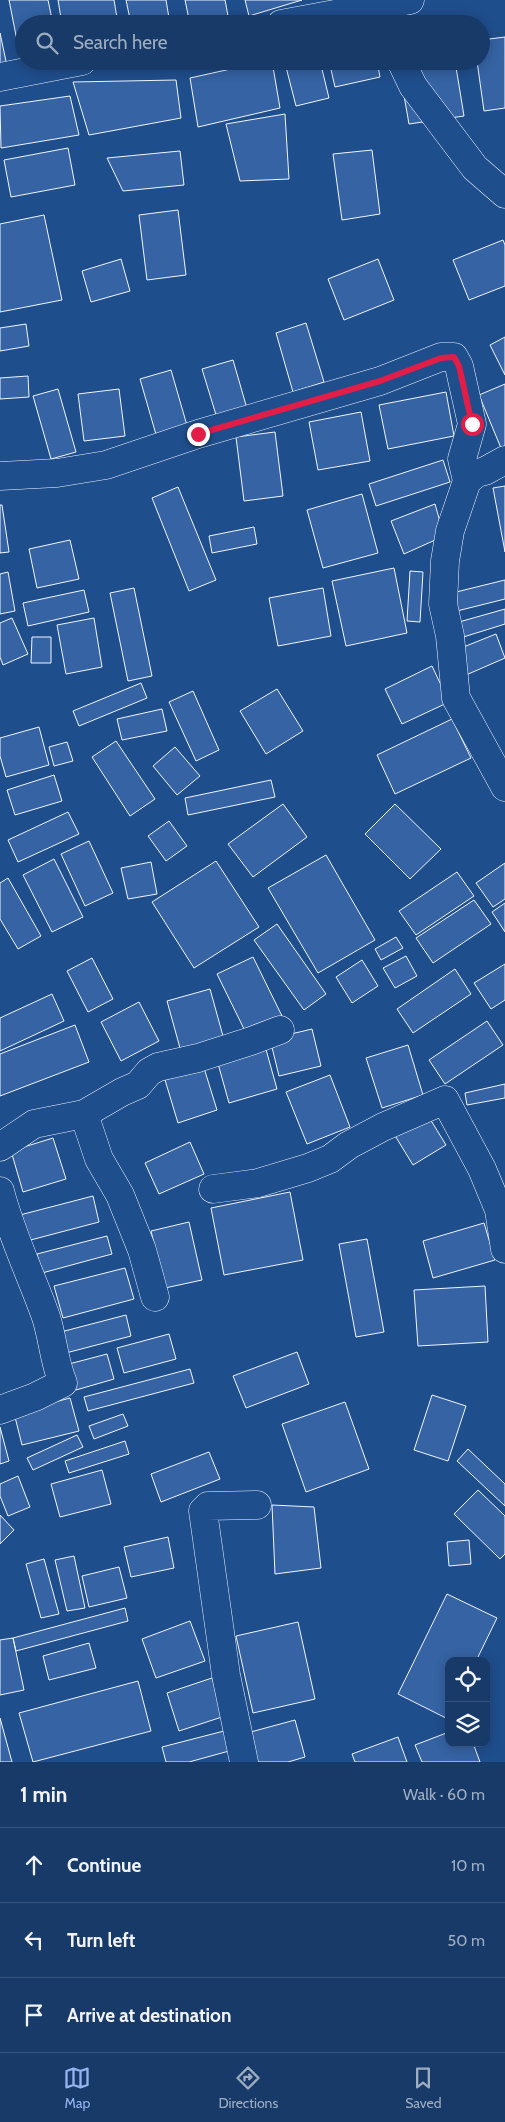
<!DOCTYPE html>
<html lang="en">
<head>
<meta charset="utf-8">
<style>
  :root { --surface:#173a69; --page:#20416f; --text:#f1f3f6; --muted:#9eadc0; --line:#36547d; --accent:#95b2f1 }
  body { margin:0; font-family:Cabin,sans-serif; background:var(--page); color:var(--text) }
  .controls { position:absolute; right:15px; bottom:15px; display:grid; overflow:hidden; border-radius:10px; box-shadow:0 2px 12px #0003 }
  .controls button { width:45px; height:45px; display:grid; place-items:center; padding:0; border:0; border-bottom:1px solid var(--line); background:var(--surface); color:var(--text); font:25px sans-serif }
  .stop { position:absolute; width:15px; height:15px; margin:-11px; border:4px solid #e11d48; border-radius:50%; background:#fff }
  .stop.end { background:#e11d48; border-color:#fff; box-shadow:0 1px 5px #0008 }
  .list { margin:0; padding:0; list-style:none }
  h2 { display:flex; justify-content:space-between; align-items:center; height:65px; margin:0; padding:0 20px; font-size:21px }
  h2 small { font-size:16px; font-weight:400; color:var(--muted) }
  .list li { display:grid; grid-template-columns:32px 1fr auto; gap:15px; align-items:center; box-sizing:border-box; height:75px; padding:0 20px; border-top:1px solid var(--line) }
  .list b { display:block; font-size:19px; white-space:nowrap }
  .list em { font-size:16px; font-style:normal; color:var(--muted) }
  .icon { flex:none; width:28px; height:28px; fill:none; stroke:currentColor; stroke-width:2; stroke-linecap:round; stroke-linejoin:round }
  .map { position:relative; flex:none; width:505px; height:1762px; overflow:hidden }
  .search { position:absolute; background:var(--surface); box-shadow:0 2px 12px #0003; left:15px; right:15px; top:15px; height:55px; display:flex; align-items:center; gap:12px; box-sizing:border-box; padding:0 18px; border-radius:28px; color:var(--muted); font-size:19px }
  .sheet { height:290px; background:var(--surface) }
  nav { display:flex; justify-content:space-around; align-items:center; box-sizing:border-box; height:70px; border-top:1px solid var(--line); background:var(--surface); font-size:14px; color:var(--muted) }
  nav a { display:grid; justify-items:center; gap:2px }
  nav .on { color:var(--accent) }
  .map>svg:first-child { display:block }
  .building { fill:#3563a3; stroke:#f2f6ff }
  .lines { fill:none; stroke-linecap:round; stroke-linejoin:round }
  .minor-casing { stroke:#f2f6ff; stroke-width:29 }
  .minor { stroke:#1f4e8c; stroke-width:28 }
  .route { stroke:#e11d48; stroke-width:6 }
</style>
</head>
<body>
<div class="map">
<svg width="505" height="1762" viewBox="0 0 505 1762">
  <rect width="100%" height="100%" fill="#1f4e8c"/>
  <!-- building -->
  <path class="building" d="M9 0H48L53 24H24V61L22 66Z
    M58 0H114L118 24H62Z
    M126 0H166L170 24H131Z
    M185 0H225L229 21 214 24H190Z
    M245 0H302L249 16Z
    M0 33 7 66 0 67Z
    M505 37V108L484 111 477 61H481V40Z
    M267 61H272L280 108 198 127 190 78Z
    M309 61H320L329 98 296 106 286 67Z
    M329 61H377L380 77 335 87Z
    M398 61H455L464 116 409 124Z
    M176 80 181 118 89 135 73 82Z
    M70 96 79 135 1 148 0 106Z
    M285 114 289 179 240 181 226 124Z
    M68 148 75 185 11 197 4 160Z
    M372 150 380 214 342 220 333 154Z
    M180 151 184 185 123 191 107 158Z
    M178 210 186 275 147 280 139 215Z
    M44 215 62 300 0 312V224Z
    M503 240 505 245V286L469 300 453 260Z
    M121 259 130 291 91 302 82 271Z
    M378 259 394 300 344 320 328 279Z
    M306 323 324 382 293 392 276 333Z
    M26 324 29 346 0 351V328Z
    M505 337V375L490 345Z
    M233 360 250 419 220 428 202 369Z
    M171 370 188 429 157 438 140 379Z
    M28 376 29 397 0 399V378Z
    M505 384V447L501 448 479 395Z
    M58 389 76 452 51 459 33 396Z
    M119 389 125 436 84 441 78 394Z
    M446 392 454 436 388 449 379 405Z
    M361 412 370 461 318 470 309 422Z
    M275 432 283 496 244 501 236 437Z
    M443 460 450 482 376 506 369 484Z
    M505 486V552L493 488Z
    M178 487 216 580 189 591 152 498Z
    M362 494 378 553 323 568 307 510Z
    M435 504 444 536 404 554 391 521Z
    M0 505H2L9 552 0 553Z
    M254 527 257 544 212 553 209 536Z
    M70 540 79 579 37 588 29 549Z
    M394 568 407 633 346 646 332 581Z
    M410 571 423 572 420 622 407 621Z
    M8 572 15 611 0 614V574Z
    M505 580V599L453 612 448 594Z
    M134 588 152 676 128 681 110 593Z
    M323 588 331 636 278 646 269 598Z
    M84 590 89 612 28 626 23 603Z
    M505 609V624L457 639 452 624Z
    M12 618 28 654 3 665 0 657V623Z
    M94 618 102 667 66 674 57 625Z
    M496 634 505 658 466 675 456 650Z
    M32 637H51V663H31Z
    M432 666 449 702 402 724 385 689Z
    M141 683 147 698 79 726 73 711Z
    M277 689 303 731 266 754 240 711Z
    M193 691 219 750 196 761 169 702Z
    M162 709 167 731 122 740 117 719Z
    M452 719 471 758 395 794 377 755Z
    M39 727 49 765 6 777 0 756V738Z
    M116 741 155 799 130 816 92 757Z
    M67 742 73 761 54 766 49 747Z
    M175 747 200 776 177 795 153 766Z
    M54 775 62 801 15 815 7 790Z
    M271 780 275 797 188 815 185 798Z
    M283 804 307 837 253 877 228 844Z
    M395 804 441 849 410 879 365 834Z
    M68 812 79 834 18 862 8 840Z
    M169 821 187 846 166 861 148 836Z
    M89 841 113 893 85 906 61 854Z
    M326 855 375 940 318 973 268 888Z
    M54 859 83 917 52 932 23 875Z
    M216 861 259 927 194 968 152 902Z
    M151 862 157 894 128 899 121 868Z
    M505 863V899L493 907 476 883Z
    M457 872 474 896 416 935 399 911Z
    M8 878 41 936 18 949 0 919V883Z
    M474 900 491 924 433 963 416 938Z
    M505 903V932L492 912Z
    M277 924 326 994 304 1010 254 940Z
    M396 937 403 948 381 960 375 949Z
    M406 956 417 976 395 988 383 968Z
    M253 957 282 1016 246 1033 217 974Z
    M92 958 113 999 88 1012 67 971Z
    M362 960 378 986 352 1003 336 977Z
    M505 964V1000L491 1009 474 983Z
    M455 969 471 994 413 1033 397 1009Z
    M210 989 223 1036 194 1046 180 1048 167 1001Z
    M52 994 64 1021 0 1051V1018Z
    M139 1002 159 1041 121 1061 101 1022Z
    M487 1021 503 1045 445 1084 429 1060Z
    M75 1025 89 1062 0 1096V1054Z
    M312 1029 321 1066 279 1076 270 1039Z
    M408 1045 423 1095 382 1108 366 1058Z
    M265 1046 277 1089 229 1103 217 1060Z
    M204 1068 217 1110 178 1123 165 1080Z
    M330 1075 350 1127 307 1144 286 1092Z
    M505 1084V1098L467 1105 465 1093Z
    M427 1114 446 1145 413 1165 394 1134Z
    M53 1138 66 1179 23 1192 11 1151Z
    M190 1142 204 1174 159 1194 145 1163Z
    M290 1192 303 1260 224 1275 211 1208Z
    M93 1196 99 1222 23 1242 16 1216Z
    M189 1222 202 1280 165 1288 151 1231Z
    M484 1223 495 1260 433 1278 423 1241Z
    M107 1236 112 1254 42 1273 37 1254Z
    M367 1239 384 1332 356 1337 339 1244Z
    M125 1268 134 1299 63 1318 54 1286Z
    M485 1286 488 1342 418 1346 414 1290Z
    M126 1315 131 1336 62 1354 57 1333Z
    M169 1334 176 1359 124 1373 117 1348Z
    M297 1352 309 1384 246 1408 233 1376Z
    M107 1354 114 1379 76 1390 69 1364Z
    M190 1369 194 1383 88 1411 84 1397Z
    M432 1395 466 1406 448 1461 414 1450Z
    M70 1398 79 1431 22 1445 14 1413Z
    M345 1402 369 1469 306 1492 282 1424Z
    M123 1414 128 1426 94 1439 89 1426Z
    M0 1427 9 1461 0 1464Z
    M77 1435 83 1447 33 1470 27 1458Z
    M125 1441 129 1454 69 1473 65 1461Z
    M468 1449 505 1484V1506L457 1461Z
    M209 1452 220 1479 161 1502 151 1474Z
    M102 1470 111 1504 60 1517 51 1484Z
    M18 1476 30 1507 8 1516 0 1496V1484Z
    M478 1490 505 1516V1554L500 1559 454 1514Z
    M272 1505 314 1507 321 1568 275 1574Z
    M0 1515 14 1530 0 1544Z
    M168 1537 174 1568 131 1577 124 1547Z
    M469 1540 471 1564 449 1566 447 1542Z
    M74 1556 85 1608 67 1611 55 1560Z
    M44 1559 59 1614 41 1618 26 1564Z
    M119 1567 127 1598 89 1607 82 1576Z
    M447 1594 497 1618 476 1661H449L448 1719 398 1694Z
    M125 1608 128 1621 16 1651 13 1638Z
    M190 1621 205 1661 156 1678 142 1639Z
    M298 1622 315 1699 253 1713 236 1636Z
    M13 1638 24 1690 0 1695V1640Z
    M89 1643 96 1668 49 1680 43 1656Z
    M212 1678 225 1716 179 1731 167 1693Z
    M138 1681 151 1731 33 1762 19 1713Z
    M0 1718 12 1762H0Z
    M295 1720 305 1757 288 1762H255L247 1733Z
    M224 1731 229 1751 189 1762H166L162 1747Z
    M449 1732V1743H473L480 1762H422L415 1745Z
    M398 1737 407 1762H355L352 1754Z"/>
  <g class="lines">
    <!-- minor casing -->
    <g class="minor-casing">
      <path id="minor" d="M281 24 410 0
        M401 61 413 86 475 168 505 194
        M0 77 82 61
        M505 460 485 471 477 473 467 481 450 531 445 561 443 604 450 636 456 698 505 787
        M0 476 57 473 106 465 198 434 380 381 441 357H454L459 366 472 424 462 459 467 481
        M84 1114 99 1159 120 1195 142 1250 155 1297
        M0 1147 34 1124 84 1114 122 1092 138 1085 149 1072 158 1067 198 1058 251 1041 280 1030
        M213 1189 258 1183 308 1168 330 1159 349 1145 383 1127 445 1100 482 1169 499 1210 505 1249
        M0 1191C11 1234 31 1275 46 1317 53 1339 54 1362 63 1383L35 1397 0 1410
        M244 1762 226 1675 203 1511 208 1506 257 1505"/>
    </g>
    <!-- minor -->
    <use href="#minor" class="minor"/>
  </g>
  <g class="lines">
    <!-- route -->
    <path class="route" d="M198 434 380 381 441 358 454 357 459 366 472 424"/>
  </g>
</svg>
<div class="controls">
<button><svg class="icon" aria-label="locate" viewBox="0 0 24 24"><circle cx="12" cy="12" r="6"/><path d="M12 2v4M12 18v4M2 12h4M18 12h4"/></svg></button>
<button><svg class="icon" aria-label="layers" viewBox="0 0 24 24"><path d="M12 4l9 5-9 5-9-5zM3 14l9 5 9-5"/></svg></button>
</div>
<div class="stop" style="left:472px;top:424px"></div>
<div class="stop end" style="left:198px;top:434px"></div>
<div class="search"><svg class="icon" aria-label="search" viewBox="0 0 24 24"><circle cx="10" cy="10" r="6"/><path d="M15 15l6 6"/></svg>Search here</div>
</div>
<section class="sheet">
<h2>1 min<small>Walk · 60 m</small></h2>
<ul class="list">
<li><svg class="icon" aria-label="ahead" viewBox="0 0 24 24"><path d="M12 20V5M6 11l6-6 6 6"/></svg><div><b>Continue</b></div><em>10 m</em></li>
<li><svg class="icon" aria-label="left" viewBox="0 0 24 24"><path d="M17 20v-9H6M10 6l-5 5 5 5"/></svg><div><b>Turn left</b></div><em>50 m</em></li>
<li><svg class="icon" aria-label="arrive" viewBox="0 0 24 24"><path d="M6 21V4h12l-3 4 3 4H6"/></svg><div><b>Arrive at destination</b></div></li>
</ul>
</section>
<nav>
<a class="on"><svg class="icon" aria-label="map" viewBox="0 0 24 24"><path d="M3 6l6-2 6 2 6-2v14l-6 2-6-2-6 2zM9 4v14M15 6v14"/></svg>Map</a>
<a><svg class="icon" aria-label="directions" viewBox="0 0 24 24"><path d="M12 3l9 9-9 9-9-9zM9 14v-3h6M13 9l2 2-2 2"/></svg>Directions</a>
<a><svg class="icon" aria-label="saved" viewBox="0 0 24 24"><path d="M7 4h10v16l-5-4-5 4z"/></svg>Saved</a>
</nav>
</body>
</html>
